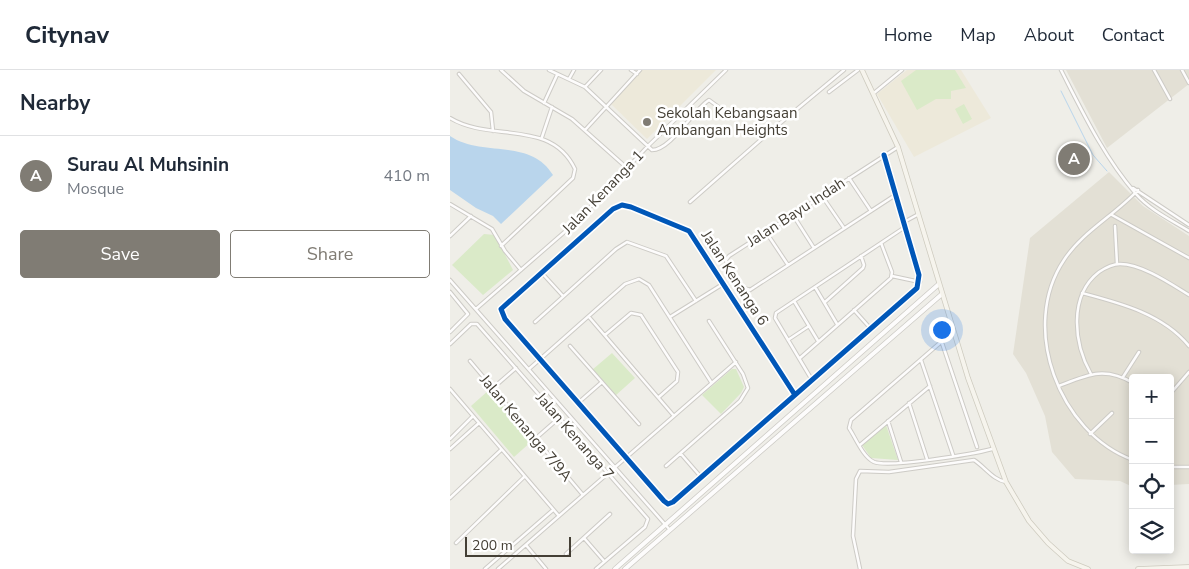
<!DOCTYPE html>
<html lang="en">
<head>
<meta charset="utf-8">
<style>
  :root { --surface:#fff; --page:#f6f6f7; --text:#1f2937; --muted:#747a83; --line:#e0e1e3; --accent:#807c74 }
  body { margin:0; font-family:"Nunito Sans",sans-serif; background:var(--page); color:var(--text) }
  .controls { position:absolute; right:15px; bottom:15px; display:grid; overflow:hidden; border-radius:5px; box-shadow:0 2px 12px #0003 }
  .controls button { width:45px; height:45px; display:grid; place-items:center; padding:0; border:0; border-bottom:1px solid var(--line); background:var(--surface); color:var(--text); font:25px sans-serif }
  .scale { position:absolute; left:15px; bottom:12px; width:106px; box-sizing:border-box; padding-left:5px; border:2px solid #443f35; border-top:0; font-size:14px; line-height:18px; white-space:nowrap; color:#443f35; -webkit-text-stroke:4px #fff; paint-order:stroke }
  .you { position:absolute; left:491px; top:259px; width:18px; height:18px; margin:-12px; border:4px solid #fff; border-radius:50%; background:#1a73e8; box-shadow:0 0 0 8px #1a73e833 }
  .badge { display:grid; place-items:center; width:32px; height:32px; border-radius:50%; background:var(--accent); color:#fff; font-size:16px; font-weight:700 }
  .pin { position:absolute; translate:-50% -50%; border:2px solid #fff; box-shadow:0 1px 5px #0006 }
  .list { margin:0; padding:0; list-style:none }
  h2 { display:flex; justify-content:space-between; align-items:center; height:65px; margin:0; padding:0 20px; font-size:21px }
  h2 small { font-size:16px; font-weight:400; color:var(--muted) }
  .list li { display:grid; grid-template-columns:32px 1fr auto; gap:15px; align-items:center; box-sizing:border-box; height:80px; padding:0 20px; border-top:1px solid var(--line) }
  .list b { display:block; font-size:19px; white-space:nowrap }
  .list p { margin:0; font-size:16px; white-space:nowrap; color:var(--muted) }
  .list em { font-size:16px; font-style:normal; color:var(--muted) }
  .actions { display:flex; gap:10px; padding:15px 20px }
  .actions a { flex:1; padding:11px 0; border:1px solid var(--accent); border-radius:5px; text-align:center; font-size:18px; color:var(--accent) }
  .actions .main { background:var(--accent); color:#fff }
  .icon { flex:none; width:28px; height:28px; fill:none; stroke:currentColor; stroke-width:2; stroke-linecap:round; stroke-linejoin:round }
  .map { position:relative; flex:none; width:739px; height:499px; overflow:hidden }
  header { display:flex; align-items:center; gap:30px; box-sizing:border-box; height:70px; padding:0 25px; background:var(--surface); border-bottom:1px solid var(--line) }
  header strong { font-size:24px }
  nav { display:flex; gap:28px; margin-inline-start:auto; font-size:18px }
  main { display:flex }
  aside { flex:1; background:var(--surface) }
  .map>svg:first-child { display:block }
  .residential { fill:#e3e0d5 }
  .education { fill:#ede9da }
  .green { fill:#daeac8 }
  .water { fill:#b9d5ec }
  .lines { fill:none; stroke-linecap:round; stroke-linejoin:round }
  .stream { stroke:#b9d5ec; stroke-width:1 }
  .minor-casing { stroke:#cdcbc6; stroke-width:4.5 }
  .tertiary-casing { stroke:#cdcbc6; stroke-width:5.5 }
  .secondary-casing { stroke:#cecbbf; stroke-width:5.5 }
  .minor { stroke:#fdfcfc; stroke-width:2.5 }
  .tertiary { stroke:#fdfcfc; stroke-width:4 }
  .secondary { stroke:#f6f4ed; stroke-width:4 }
  .cycleway-casing { stroke:#fff; stroke-width:8 }
  .cycleway { stroke:#0057b8; stroke-width:5 }
  .poi-dot { fill:#807c74; stroke:#fff; stroke-width:2 }
  .labels { text-anchor:middle; dominant-baseline:central; stroke-width:5; stroke-linejoin:round; paint-order:stroke }
  .poi-label { font-size:15px; fill:#443f35; stroke:#fff; text-anchor:start }
  .street-label { font-size:15px; fill:#443f35; stroke:#fff }
</style>
</head>
<body>
<header>
<strong>Citynav</strong>
<nav><a>Home</a><a>Map</a><a>About</a><a>Contact</a></nav>
</header>
<main>
<aside>
<h2>Nearby<small></small></h2>
<ul class="list">
<li><span class="badge">A</span><div><b>Surau Al Muhsinin</b><p>Mosque</p></div><em>410 m</em></li>
</ul>
<div class="actions"><a class="main">Save</a><a>Share</a></div>
</aside>
<div class="map">
<svg width="739" height="499" viewBox="0 0 739 499">
  <rect width="100%" height="100%" fill="#efeee8"/>
  <!-- residential -->
  <path class="residential" d="M616 0H739V14L657 78Z
    M659 102 693 136 739 166V414L720 415V308H683V417L670 411 625 409 602 382 595 346 576 303 563 284 580 168Z"/>
  <!-- education -->
  <path class="education" d="M190 0H266L197 69 161 34Z
    M457 0H511L541 48 464 87 427 24Z"/>
  <!-- green -->
  <path class="green" d="M466 0H505L516 18 501 21V29H486L467 40 451 11Z
    M514 34 522 49 513 54 505 39Z
    M34 164 45 165 63 200 33 225 2 195Z
    M162 283 185 308 165 326 142 300Z
    M282 299H286L294 317 291 323 271 344 252 325Z
    M39 320 82 371 64 387 21 336Z
    M436 355 448 390 421 388 412 375Z"/>
  <!-- water -->
  <path class="water" d="M0 66C32 88 80 67 103 105L51 154 43 146 26 138 0 120Z"/>
  <g class="lines">
    <!-- stream -->
    <path class="stream" d="M611 21 643 85 657 101"/>
    <!-- minor casing -->
    <g class="minor-casing">
      <path id="minor" d="M51 0 74 21 122 49 177 98
        M99 0 135 17 202 80C221 80 243 40 259 30L270 38
        M181 0 187 4
        M611 0C633 43 654 87 686 124 700 140 721 150 739 161
        M704 0 720 29
        M732 0 739 13
        M9 4 41 42 43 61
        M119 9 124 0
        M135 17 151 0
        M379 22 408 0
        M424 23 452 0
        M94 33 107 5
        M0 48C41 73 101 48 125 99L123 108 51 176
        M135 60 190 0
        M92 67 102 37
        M399 108 421 141
        M683 118 739 155
        M447 124 300 220 292 217 277 194 276 190 279 186 448 77
        M372 126 394 158
        M240 132 322 60 394 0
        M0 134 42 159 55 181 71 200
        M343 145 364 178
        M662 145 739 188
        M454 152 467 145
        M665 156 667 194
        M316 162 338 195
        M0 166 21 146
        M91 202 113 226
        M442 206 470 212
        M0 210 220 460
        M365 217 387 254
        M0 222 18 244 0 262
        M632 223C670 233 713 244 739 276
        M344 231 368 271
        M375 232 413 198 414 195 411 186
        M26 239 126 152 198 76 276 0
        M404 240 421 259
        M139 247 224 346
        M220 247 273 214
        M85 252 166 179 177 172 216 186 246 231
        M485 260 488 261 527 377
        M155 265 181 243 191 245 228 302 227 311 209 327
        M338 270 359 256
        M491 272 401 350 399 358C405 367 413 387 424 392 440 398 523 384 542 379
        M0 274 21 254H27L198 449 195 457 146 499
        M120 276 189 354
        M350 288 441 208 442 202 431 173
        M471 290 503 385
        M20 291 133 425
        M79 299 175 214 189 209 199 215 261 312
        M641 304C624 274 618 226 649 202 655 198 663 194 670 194 692 194 721 214 739 225
        M673 307 689 282
        M362 310 325 248 326 243 455 157
        M609 316C637 305 654 296 683 313
        M43 318 66 298
        M0 319 109 446
        M720 324 739 302
        M345 325 239 161 181 137 172 135 163 139 51 239 55 249 214 431 218 434 223 432 467 218 469 205 434 85
        M128 333 152 312
        M459 333 477 389
        M438 351 451 392
        M640 364 662 343
        M0 369 23 346
        M85 369 109 348
        M410 375 480 316
        M0 379 29 353
        M231 384 251 407
        M683 390C609 363 569 257 614 190 632 162 665 145 688 120
        M216 396 290 331 298 318 293 304 259 251
        M720 397H739
        M0 428 51 380
        M134 468 154 491
        M6 473 74 407
        M76 475 96 499
        M116 484 160 444
        M35 499 103 440
        M48 499 286 292
        M410 499 403 466 406 409 410 401 439 402 524 390C535 397 543 410 556 412"/>
    </g>
    <!-- tertiary casing -->
    <g class="tertiary-casing">
      <path id="tertiary" d="M165 499 489 214
        M175 499 492 224"/>
    </g>
    <!-- secondary casing -->
    <g class="secondary-casing">
      <path id="secondary" d="M412 0 448 77 518 308 556 412 579 451 598 473 618 491 638 499
        M688 499 739 497"/>
    </g>
    <!-- minor -->
    <use href="#minor" class="minor"/>
    <!-- tertiary -->
    <use href="#tertiary" class="tertiary"/>
    <!-- secondary -->
    <use href="#secondary" class="secondary"/>
    <!-- cycleway casing -->
    <g class="cycleway-casing">
      <path id="cycleway" d="M345 325 239 161 181 137 172 135 163 139 51 239 55 249 214 431 218 434 223 432 467 218 469 205 434 85"/>
    </g>
    <!-- cycleway -->
    <use href="#cycleway" class="cycleway"/>
  </g>
  <!-- markers -->
  <circle class="poi-dot" cx="197" cy="52" r="5"/>
  <g class="labels">
    <!-- poi labels -->
    <g class="poi-label">
      <text x="207" y="43">Sekolah Kebangsaan<tspan x="207" dy="17">Ambangan Heights</tspan></text>
    </g>
    <!-- street labels -->
    <g class="street-label">
      <text transform="translate(153 122) rotate(-46)">Jalan Kenanga 1</text>
      <text transform="translate(346 142) rotate(-33)">Jalan Bayu Indah</text>
      <text transform="translate(285 208) rotate(57)">Jalan Kenanga 6</text>
      <text transform="translate(76 358) rotate(50)">Jalan Kenanga 7/9A</text>
      <text transform="translate(125 366) rotate(49)">Jalan Kenanga 7</text>
    </g>
  </g>
</svg>
<div class="controls">
<button>+</button>
<button>−</button>
<button><svg class="icon" aria-label="locate" viewBox="0 0 24 24"><circle cx="12" cy="12" r="6"/><path d="M12 2v4M12 18v4M2 12h4M18 12h4"/></svg></button>
<button><svg class="icon" aria-label="layers" viewBox="0 0 24 24"><path d="M12 4l9 5-9 5-9-5zM3 14l9 5 9-5"/></svg></button>
</div>
<div class="scale">200 m</div>
<div class="you"></div>
<div class="pin badge" style="left:624px;top:89px">A</div>
</div>
</main>
</body>
</html>
